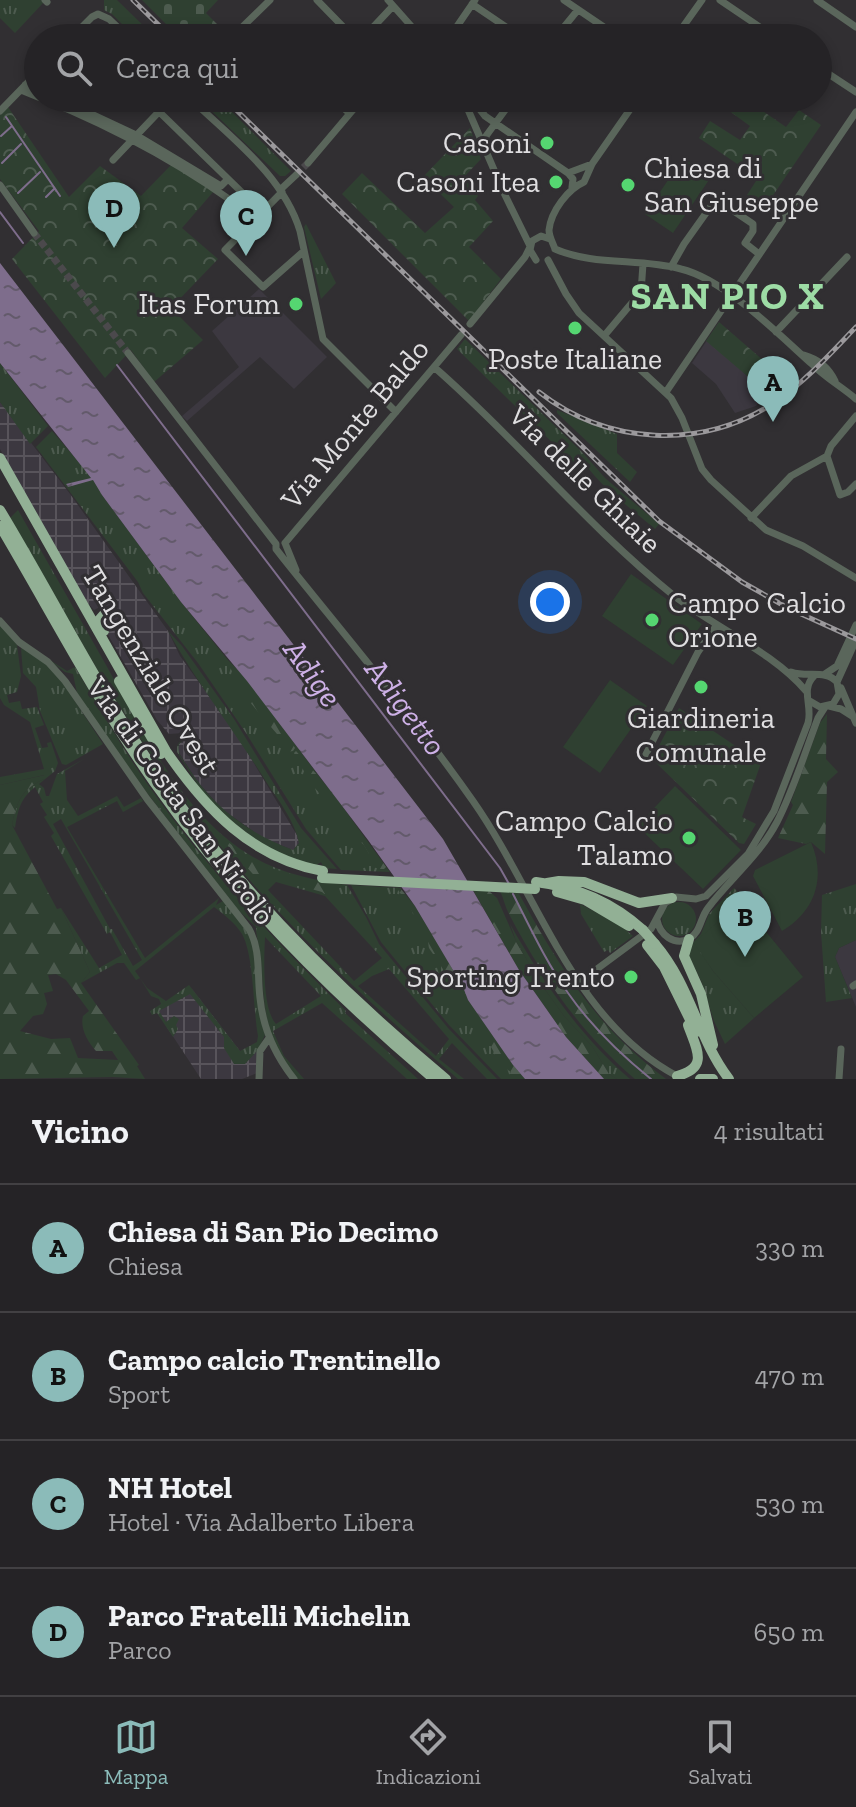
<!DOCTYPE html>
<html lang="it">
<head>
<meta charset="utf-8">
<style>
  :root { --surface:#252326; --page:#2d2b2e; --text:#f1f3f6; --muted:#a3a4a7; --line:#424043; --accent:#8bbbb9 }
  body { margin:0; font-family:"Zilla Slab",serif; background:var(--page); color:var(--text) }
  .you { position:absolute; left:550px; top:602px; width:28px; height:28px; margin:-20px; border:6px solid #fff; border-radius:50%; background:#1a73e8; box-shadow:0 0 0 12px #1a73e833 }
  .badge { display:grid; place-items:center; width:52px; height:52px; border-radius:50%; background:var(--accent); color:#111; font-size:26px; font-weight:700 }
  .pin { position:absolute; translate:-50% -66px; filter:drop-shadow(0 2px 4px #0008) }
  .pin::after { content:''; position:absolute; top:42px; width:28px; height:24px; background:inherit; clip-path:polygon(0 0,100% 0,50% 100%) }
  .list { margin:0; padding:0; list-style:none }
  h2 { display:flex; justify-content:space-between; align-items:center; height:104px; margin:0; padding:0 32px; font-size:34px }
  h2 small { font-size:26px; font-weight:400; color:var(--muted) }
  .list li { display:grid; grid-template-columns:52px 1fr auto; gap:24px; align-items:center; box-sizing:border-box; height:128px; padding:0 32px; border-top:2px solid var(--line) }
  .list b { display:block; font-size:30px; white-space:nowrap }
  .list p { margin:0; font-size:26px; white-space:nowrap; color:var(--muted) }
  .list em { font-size:26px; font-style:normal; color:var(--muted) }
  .icon { flex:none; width:44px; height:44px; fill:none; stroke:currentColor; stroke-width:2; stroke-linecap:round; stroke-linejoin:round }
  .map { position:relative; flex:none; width:856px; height:1079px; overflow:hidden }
  .search { position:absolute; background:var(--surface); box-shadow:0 4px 12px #0003; left:24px; right:24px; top:24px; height:88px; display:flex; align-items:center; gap:20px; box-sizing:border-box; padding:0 28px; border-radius:44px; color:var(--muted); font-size:30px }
  .sheet { height:616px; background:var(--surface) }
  nav { display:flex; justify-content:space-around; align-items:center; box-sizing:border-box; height:112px; border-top:2px solid var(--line); background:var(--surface); font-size:22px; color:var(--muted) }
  nav a { display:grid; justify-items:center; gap:4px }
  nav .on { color:var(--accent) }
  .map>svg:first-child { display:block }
  .built { fill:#3c3840 }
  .industrial { fill:url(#industrial-grid) }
  .grass { fill:url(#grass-tufts); fill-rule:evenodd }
  .forest { fill:url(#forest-firs); fill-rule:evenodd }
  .cemetery { fill:url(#cemetery-stones) }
  .park { fill:url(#park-crowns) }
  .garden { fill:#2f4031 }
  .water { fill:url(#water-ripples) }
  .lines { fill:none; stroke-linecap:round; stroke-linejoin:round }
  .stream { stroke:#7e6d8c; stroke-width:2 }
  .minor-tunnel { stroke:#4b494c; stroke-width:7; stroke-dasharray:7 3.5; stroke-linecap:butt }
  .minor { stroke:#5a665b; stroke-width:7 }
  .highway { stroke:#92b095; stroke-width:10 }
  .rail-casing { stroke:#9b999c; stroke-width:5 }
  .rail { stroke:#312f32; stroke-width:2; stroke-dasharray:6; stroke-linecap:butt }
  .highway-bridge { stroke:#92b095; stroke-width:10 }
  .poi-dot { fill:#55d671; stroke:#312f32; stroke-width:3 }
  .labels { text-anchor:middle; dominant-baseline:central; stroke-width:6; stroke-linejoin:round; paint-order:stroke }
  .poi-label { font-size:30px; fill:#dfdee0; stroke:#312f32; text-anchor:end }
  .street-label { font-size:30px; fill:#dfdee0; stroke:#312f32 }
  .water-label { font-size:32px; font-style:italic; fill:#ceb1e7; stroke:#312f32 }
  .district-label { font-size:38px; font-weight:bold; letter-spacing:2px; fill:#9ddca5; stroke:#312f32 }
</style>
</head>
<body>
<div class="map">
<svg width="856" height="1079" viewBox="0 0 856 1079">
  <defs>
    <pattern id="industrial-grid" width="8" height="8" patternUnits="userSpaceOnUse" patternTransform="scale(2)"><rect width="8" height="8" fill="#3c3840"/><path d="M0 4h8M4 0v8" fill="none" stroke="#58545b"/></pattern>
    <pattern id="grass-tufts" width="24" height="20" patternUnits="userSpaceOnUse" patternTransform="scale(2)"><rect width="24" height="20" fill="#2f4031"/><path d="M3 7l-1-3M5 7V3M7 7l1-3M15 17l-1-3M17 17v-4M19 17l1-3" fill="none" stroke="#4d5b4f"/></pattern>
    <pattern id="forest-firs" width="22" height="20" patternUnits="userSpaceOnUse" patternTransform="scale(2)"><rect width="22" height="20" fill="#2f4031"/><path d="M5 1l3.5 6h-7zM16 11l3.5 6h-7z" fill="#4d5b4f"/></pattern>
    <pattern id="cemetery-stones" width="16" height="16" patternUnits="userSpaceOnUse" patternTransform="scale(2)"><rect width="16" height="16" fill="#2f4031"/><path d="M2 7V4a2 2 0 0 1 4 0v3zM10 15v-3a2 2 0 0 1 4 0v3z" fill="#4d5b4f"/></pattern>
    <pattern id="park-crowns" width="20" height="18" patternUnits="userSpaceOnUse" patternTransform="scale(2)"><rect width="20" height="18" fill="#2f4031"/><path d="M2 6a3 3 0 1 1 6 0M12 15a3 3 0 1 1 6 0" fill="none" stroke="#4d5b4f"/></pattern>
    <pattern id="water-ripples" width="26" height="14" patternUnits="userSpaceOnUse" patternTransform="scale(2)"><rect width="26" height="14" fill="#7e6d8c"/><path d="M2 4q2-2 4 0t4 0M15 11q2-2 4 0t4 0" fill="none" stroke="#635a6b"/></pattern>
  </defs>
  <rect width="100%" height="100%" fill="#312f32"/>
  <!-- built -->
  <path class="built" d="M259 289 327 357 294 389 260 357 187 421 182 416 239 367 212 331Z
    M719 322 744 373 767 393 756 406 735 413 716 384 692 363Z
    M856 940V1007L835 957 839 948Z"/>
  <!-- industrial -->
  <path class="industrial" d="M0 402 70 494 168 631 180 656 237 735 298 837 299 843 293 850 263 838 222 809 197 781 178 751 179 744 186 738 183 733 169 734 157 720 103 626 107 614 102 606 94 610 84 599 0 449Z
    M192 989 240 1051 258 1050 257 1073 242 1079H201L157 1012Z"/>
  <!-- grass -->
  <path class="grass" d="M0 0H41L44 2 15 33 0 18Z
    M104 0H117L156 38H136L112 14 104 10Z
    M198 98H218L291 171 285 176H280Z
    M306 224 336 283 321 299 304 227Z
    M465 339 584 454 605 478 659 524 655 529C631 508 604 490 585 464L577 472 564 458 561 451 457 349Z
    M0 363 48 426 30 444 0 402Z
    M557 410 617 434V453L637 472 630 482 557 413Z
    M52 431 96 482 102 495 181 602 286 732 390 872 341 870 306 829 246 733 198 663 143 593 138 582 36 447Z
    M18 510C47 562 77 613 106 665 145 734 182 815 253 857 282 874 314 880 347 885L366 917 379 944 448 1028 497 1079H487L452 1043 439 1059 464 1079H458L450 1072C344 982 241 883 161 769 105 689 59 601 10 518ZM276 882 325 896 382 958 354 981 268 890ZM389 969 449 1039 436 1056 358 986 372 976Z
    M0 623 17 645 21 676 17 692 7 695 9 703 20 701 22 709 37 707 44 725 35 728 42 748 48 747 47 743 51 742 58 763 55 771 39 784 44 788 46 796H49L57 774 84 759 65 771 67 800 78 816 117 796 124 807 141 798 143 801 123 812 117 801 67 827 145 958 219 898 216 905 223 901 249 934 254 950 259 1010 265 1035 258 1050 245 1064H234L224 1048V1037L190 994 159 1011 166 1022 174 1016 179 1019 176 1025 178 1029 173 1037 157 1013 152 1015 150 1011 161 1004 159 999 151 996 140 978 136 980 124 963H117L81 983 90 972 61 908 99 968 122 955 110 932 107 934 51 836 54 833 44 817 47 815 40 804 43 802 35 787C20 799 18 810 15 828L12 825C17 801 21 790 44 779V775L0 785V777L44 769 30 722 4 705 0 698ZM61 819 142 960 133 966 112 929H110L53 824ZM214 907C225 915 235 923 242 934 254 955 253 1009 258 1036L257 1042 240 1051 189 985 166 1001 147 988 135 971Z
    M168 631 182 646 234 719 301 828 337 869 324 868 321 862 315 866 270 851 209 803 177 752C176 744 180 741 186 738L179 744C177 753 182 758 187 766 212 806 249 834 293 850L299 843C295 822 279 801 267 783 235 732 197 683 168 631Z
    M21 648 45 661 65 686 103 744 66 765 62 764 40 711 36 687 23 673Z
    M42 655 67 671 75 667C101 711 126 755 156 796 212 874 278 944 346 1011L345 1013 418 1079H407L322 1003 273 1031 284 1056 304 1079H297C264 1038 264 1008 261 959 260 948 256 937 256 927L238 910 123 762 77 693 73 674 65 672ZM265 937 321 996 276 1024C262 1009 264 958 265 937Z
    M856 884V940L839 948 835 957 852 998 826 1002 821 932 822 895Z
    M351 885 400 888 427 926 463 987 468 1000 513 1065 525 1079H501L449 1025 381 942Z
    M734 888 744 898 695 943 713 971 754 1018 725 1044 714 1021 702 983 689 956 690 946 701 934 709 914Z
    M662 919a17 17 0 1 1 34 0a17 17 0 1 1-34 0Z
    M580 904 619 924 633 936 610 953 608 950 604 952 581 914Z
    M510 924C543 982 579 1035 630 1079H617L609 1074 592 1046 564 1016 541 984 516 941Z"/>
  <!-- forest -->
  <path class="forest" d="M226 659C248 676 280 723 295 748L293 751 287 752 281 748 277 734 243 694Z
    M827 714 826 759 838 772 827 782 825 854 811 842 806 844 778 838 793 805 791 802 820 723Z
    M296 751 332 792 386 867 384 869H378L364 845 346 829 337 812 311 784 294 753Z
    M45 775 44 779C21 790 17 801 12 825L57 909 61 908 90 972 81 983 139 1065 137 1066 145 1079 113 1077 0 1079V785ZM56 974 66 980 89 1011 83 1016C80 1028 87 1041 96 1051H112L118 1060 78 1058 70 1038 51 1039 20 1031 33 1016 43 1014 47 1004 44 993 53 991 48 975Z
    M219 836 261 865 327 885 336 893V904L322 892 268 877 261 883Z
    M396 887 400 888 415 906 463 987 468 1000 513 1065 525 1079H508L511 1072C496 1063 493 1047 483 1033 464 1007 450 978 431 951 427 946 430 946 427 940 419 922 408 904 396 887Z
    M473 890 489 891 497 898 516 941 541 984 564 1016 592 1046 609 1074 617 1079H604L566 1037 519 970Z
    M500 891 518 892C559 967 596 1027 666 1079H635C581 1033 542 977 509 914 505 907 504 899 500 891Z"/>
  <!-- cemetery -->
  <path class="cemetery" d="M142 0H218L206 13 218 25 216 28 224 38H180Z"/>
  <!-- park -->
  <path class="park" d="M726 98H744L786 127 799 110 821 125 765 207 747 195 758 178 699 138 710 121 740 140 750 126 721 105Z
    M8 107 69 197 100 166 141 196 172 164 214 191 182 228 218 259 171 308 203 340 154 382 131 350 105 378 12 259 39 231 0 179V115Z
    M470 128 481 159 464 177 478 196 475 200 493 221 469 247 501 279 469 321 342 194 362 173 425 233 454 207 423 177Z
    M719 322 778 373 785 366 799 379 773 398 706 341Z
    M679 708 761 763 742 817 756 824 744 844 739 843 652 759Z"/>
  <!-- garden -->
  <path class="garden" d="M683 158 711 177 673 233 645 214Z
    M631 574 702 624 673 665 602 616Z
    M610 680 647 706 600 773 563 747Z
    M675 786 741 850 703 889 637 826Z
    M811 842C826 877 816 911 782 931L753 876 755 870Z
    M741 901 803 977 754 1018 713 971 694 943Z"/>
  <!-- water -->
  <path class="water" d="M0 263 443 839 519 970 566 1037 604 1079H525L513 1065 468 1000 463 987 415 906 368 840 247 681 181 602 102 495 93 480 68 487 66 484 91 478 0 363Z"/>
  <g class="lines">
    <!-- stream -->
    <path class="stream" d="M6 117 60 196
      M1 136 12 126
      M2 163 21 144
      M18 193 40 172
      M46 197 54 189
      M0 212 23 243
      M117 365 500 868 509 884
      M513 894C530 927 546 962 568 993 591 1026 620 1054 651 1079"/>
    <!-- minor-tunnel -->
    <path class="minor-tunnel" d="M296 175 308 163
      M34 233 128 353"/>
    <!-- minor -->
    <path class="minor" d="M45 0 47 2
      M317 0 354 38
      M388 0 412 27 418 38
      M564 0 620 38
      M720 0 776 38
      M817 0 856 27
      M472 4 522 38
      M414 28 428 38
      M71 38 92 17 98 14 109 19 129 38
      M231 38 270 0
      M333 38 343 27
      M363 38 393 6
      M449 38 475 0
      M555 38 577 11
      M675 38 702 0
      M818 67 856 92
      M25 85 38 91
      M21 90 38 97
      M41 98C118 129 190 168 256 219
      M57 98 136 135 221 186 228 179
      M145 98 262 212
      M190 98C231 138 283 175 300 231L323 339 396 412
      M332 98 349 113
      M463 98 504 193 530 246
      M471 98 485 116 568 173 573 179 572 187
      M0 111 38 72
      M486 146V136L514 98
      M113 160 172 98
      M308 163 363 98
      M568 173 592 164
      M0 185 34 233
      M281 189 296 175
      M282 192 225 250 263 287 304 251
      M555 249C594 266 640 258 681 269 726 280 779 335 813 365 826 378 842 387 856 399
      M555 249C553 243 549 237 549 230 551 211 568 189 584 182L592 164 638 98
      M536 260 530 250 532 241 541 236 550 239
      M548 260 566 294 579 313 671 398 682 418 702 469 711 480 766 530 803 546 856 578
      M671 267 684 244 716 199 753 224V231L745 243 759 254
      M470 324 525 257 530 247
      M776 332 847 257
      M604 336 641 292 643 264
      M128 353 276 544V549L283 558C347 638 414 717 473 801 537 892 573 1021 677 1076
      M804 355C818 359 829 368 835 381
      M434 367C517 439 587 526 673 595 714 627 773 652 806 691
      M666 392 856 112
      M827 456 840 495 848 492 856 484
      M751 518 791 476 827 456 831 446 856 416
      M285 543 461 335
      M285 543 296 570
      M0 621 19 642 48 662 65 681 147 799 249 929C261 950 257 974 260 998 263 1029 275 1055 294 1079
      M791 672C807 678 825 669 837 682L839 694 833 704 820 707 808 700
      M825 674 837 666 856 625
      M837 682 856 640
      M841 688 856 723
      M829 706 841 709 852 716
      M644 758 698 652 716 626
      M657 920C660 935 674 946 689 939 701 932 700 918 708 908 731 878 759 856 777 822 794 789 805 752 818 718L825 707
      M853 986 856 984
      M586 990 597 969 651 929 665 903 676 897 696 899 706 896 748 854 774 811 808 723C813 706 800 690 814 676
      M259 1079 260 1051 269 1038
      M839 1079 841 1049"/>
    <!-- highway -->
    <path class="highway" d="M0 458 166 751C206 809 251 858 323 871
      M0 510C49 591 92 677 145 756 227 878 333 985 446 1079
      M0 526C51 612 97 701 154 782 232 893 331 992 434 1079
      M104 631 99 620 106 612
      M119 681 161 754
      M536 882C578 887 612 902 643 930
      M547 883 559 881 584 882 639 903 672 898
      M557 892 585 900 629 926
      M689 939 684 956 701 994 713 1045
      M655 944C691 986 697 1037 729 1079
      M647 945 664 967 696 1032
      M677 1076C710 1068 696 1048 688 1025
      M700 1079H713"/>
    <!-- rail casing -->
    <g class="rail-casing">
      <path id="rail" d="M133 0 172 38
        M224 98 659 521 742 582 788 608 856 639
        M539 392C607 445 702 451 775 402 806 381 830 354 856 327"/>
    </g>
    <!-- rail -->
    <use href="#rail" class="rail"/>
    <!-- highway-bridge -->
    <path class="highway-bridge" d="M322 878 535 889
      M643 930 655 944"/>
  </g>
  <!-- markers -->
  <g class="poi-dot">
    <circle cx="547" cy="143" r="8"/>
    <circle cx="556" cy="182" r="8"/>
    <circle cx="628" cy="185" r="8"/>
    <circle cx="296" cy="304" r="8"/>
    <circle cx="575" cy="328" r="8"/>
    <circle cx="652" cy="620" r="8"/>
    <circle cx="701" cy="687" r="8"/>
    <circle cx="689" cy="838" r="8"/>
    <circle cx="631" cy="977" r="8"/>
  </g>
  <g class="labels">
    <!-- poi labels -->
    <g class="poi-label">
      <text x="531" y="143">Casoni</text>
      <text x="644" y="168" text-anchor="start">Chiesa di<tspan x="644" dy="34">San Giuseppe</tspan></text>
      <text x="540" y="182">Casoni Itea</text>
      <text x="280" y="304">Itas Forum</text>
      <text x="575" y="359" text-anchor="middle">Poste Italiane</text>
      <text x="668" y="603" text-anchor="start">Campo Calcio<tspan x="668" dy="34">Orione</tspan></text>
      <text x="701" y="718" text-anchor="middle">Giardineria<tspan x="701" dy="34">Comunale</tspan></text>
      <text x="673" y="821">Campo Calcio<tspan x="673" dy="34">Talamo</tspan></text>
      <text x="615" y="977">Sporting Trento</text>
    </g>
    <!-- street labels -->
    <g class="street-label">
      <text transform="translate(355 424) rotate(-50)">Via Monte Baldo</text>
      <text transform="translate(585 479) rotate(44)">Via delle Ghiaie</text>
      <text transform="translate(151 670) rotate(59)">Tangenziale Ovest</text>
      <text transform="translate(181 801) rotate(54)">Via di Costa San Nicolò</text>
    </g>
    <!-- water labels -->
    <g class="water-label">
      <text transform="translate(313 673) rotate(54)">Adige</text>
      <text transform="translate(406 707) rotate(53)">Adigetto</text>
    </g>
    <!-- district labels -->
    <g class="district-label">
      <text x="728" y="296">SAN PIO X</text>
    </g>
  </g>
</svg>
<div class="you"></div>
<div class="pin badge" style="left:773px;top:422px">A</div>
<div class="pin badge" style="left:745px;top:957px">B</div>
<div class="pin badge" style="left:246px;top:256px">C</div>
<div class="pin badge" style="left:114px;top:248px">D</div>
<div class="search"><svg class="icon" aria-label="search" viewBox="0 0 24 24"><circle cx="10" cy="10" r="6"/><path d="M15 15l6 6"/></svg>Cerca qui</div>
</div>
<section class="sheet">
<h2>Vicino<small>4 risultati</small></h2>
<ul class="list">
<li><span class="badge">A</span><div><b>Chiesa di San Pio Decimo</b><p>Chiesa</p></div><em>330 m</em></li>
<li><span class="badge">B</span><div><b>Campo calcio Trentinello</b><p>Sport</p></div><em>470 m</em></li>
<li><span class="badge">C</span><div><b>NH Hotel</b><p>Hotel · Via Adalberto Libera</p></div><em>530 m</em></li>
<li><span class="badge">D</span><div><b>Parco Fratelli Michelin</b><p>Parco</p></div><em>650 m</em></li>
</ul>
</section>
<nav>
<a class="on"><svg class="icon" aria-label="map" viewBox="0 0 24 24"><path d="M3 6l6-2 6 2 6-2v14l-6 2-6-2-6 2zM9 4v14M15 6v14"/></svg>Mappa</a>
<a><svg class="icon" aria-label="directions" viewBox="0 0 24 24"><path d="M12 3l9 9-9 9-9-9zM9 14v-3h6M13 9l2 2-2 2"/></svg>Indicazioni</a>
<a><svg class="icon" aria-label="saved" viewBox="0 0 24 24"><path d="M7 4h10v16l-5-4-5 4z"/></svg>Salvati</a>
</nav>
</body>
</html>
